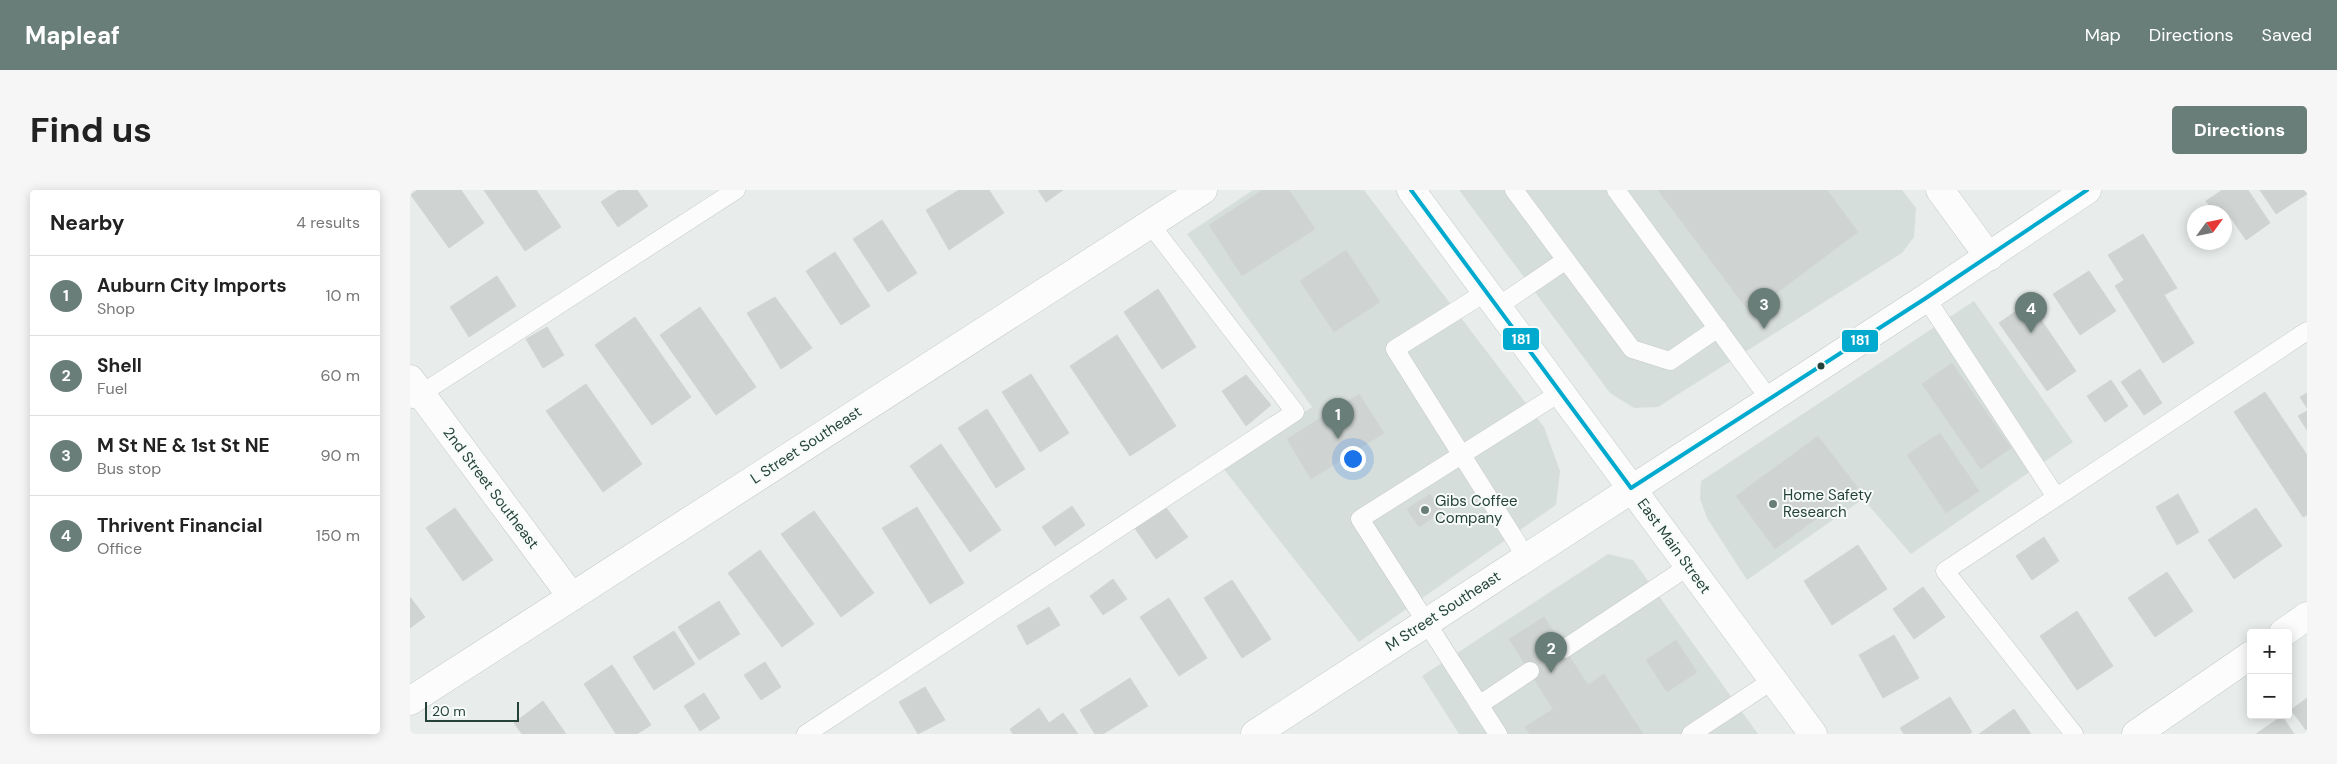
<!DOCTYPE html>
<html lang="en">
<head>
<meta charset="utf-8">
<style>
  :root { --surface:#fff; --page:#f6f6f6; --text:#222; --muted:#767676; --line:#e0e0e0; --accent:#697e78 }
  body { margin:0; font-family:"DM Sans",sans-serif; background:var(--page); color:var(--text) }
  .controls { position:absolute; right:15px; bottom:15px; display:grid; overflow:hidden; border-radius:5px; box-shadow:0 2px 12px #0003 }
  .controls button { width:45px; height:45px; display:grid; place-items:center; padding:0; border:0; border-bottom:1px solid var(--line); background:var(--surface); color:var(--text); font:25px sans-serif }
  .compass { position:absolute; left:1777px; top:15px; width:45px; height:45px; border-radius:50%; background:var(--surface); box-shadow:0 2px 12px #0003; rotate:57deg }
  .scale { position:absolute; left:15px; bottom:12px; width:94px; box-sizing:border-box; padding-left:5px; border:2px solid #24423a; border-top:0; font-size:14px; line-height:18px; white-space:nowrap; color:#24423a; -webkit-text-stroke:4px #f7fbf9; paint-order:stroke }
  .you { position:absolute; left:942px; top:268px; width:18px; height:18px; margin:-12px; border:4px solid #fff; border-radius:50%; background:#1a73e8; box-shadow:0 0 0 8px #1a73e833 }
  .badge { display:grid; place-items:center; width:32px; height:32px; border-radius:50%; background:var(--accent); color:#fff; font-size:16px; font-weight:700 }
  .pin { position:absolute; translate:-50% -41px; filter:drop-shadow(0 1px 2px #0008) }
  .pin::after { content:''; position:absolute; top:26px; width:18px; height:15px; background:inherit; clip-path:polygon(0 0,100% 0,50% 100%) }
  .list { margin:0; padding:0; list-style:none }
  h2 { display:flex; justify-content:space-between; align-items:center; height:65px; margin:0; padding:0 20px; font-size:21px }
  h2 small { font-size:16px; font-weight:400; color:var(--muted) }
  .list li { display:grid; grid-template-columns:32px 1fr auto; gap:15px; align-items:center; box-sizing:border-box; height:80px; padding:0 20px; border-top:1px solid var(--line) }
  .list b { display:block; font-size:19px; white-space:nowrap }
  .list p { margin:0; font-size:16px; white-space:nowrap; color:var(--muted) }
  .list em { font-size:16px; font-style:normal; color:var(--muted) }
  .map { position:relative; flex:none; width:1897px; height:544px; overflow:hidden; border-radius:5px }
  header { display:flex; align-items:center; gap:30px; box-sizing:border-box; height:70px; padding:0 25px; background:var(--accent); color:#fff }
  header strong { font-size:24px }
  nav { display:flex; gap:28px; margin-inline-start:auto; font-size:18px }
  .intro { display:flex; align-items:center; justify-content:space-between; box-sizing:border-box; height:120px; padding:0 30px }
  h1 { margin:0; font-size:35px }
  .button { padding:12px 22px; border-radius:5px; background:var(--accent); color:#fff; font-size:18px; font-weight:700 }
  main { display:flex; gap:30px; padding:0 30px }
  aside { flex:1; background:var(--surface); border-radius:5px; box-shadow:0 2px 12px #0003 }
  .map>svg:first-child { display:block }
  .built { fill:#d6dedb }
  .building { fill:#cfd4d2; stroke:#d1d6d4 }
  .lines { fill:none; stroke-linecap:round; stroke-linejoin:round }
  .lane-casing { stroke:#c5cac8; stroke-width:19 }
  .street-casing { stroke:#c5cac8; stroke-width:29 }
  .secondary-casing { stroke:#c3cbc8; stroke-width:29 }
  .lane { stroke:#fcfcfc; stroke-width:18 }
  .street { stroke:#fcfcfc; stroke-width:28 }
  .secondary { stroke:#fcfcfc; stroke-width:28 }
  .bus-1-casing { stroke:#f7fbf9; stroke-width:8 }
  .bus-1 { stroke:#00a9ce; stroke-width:4 }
  .bus-dot { fill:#24423a; stroke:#f7fbf9; stroke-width:2 }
  .poi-dot { fill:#697e78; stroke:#f7fbf9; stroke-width:2 }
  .labels { text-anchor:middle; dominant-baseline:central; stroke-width:4; stroke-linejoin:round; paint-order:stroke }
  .street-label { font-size:15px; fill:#24423a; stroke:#f7fbf9 }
  .poi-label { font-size:15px; fill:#24423a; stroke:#f7fbf9; text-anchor:start }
  .line-badge { stroke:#f7fbf9; stroke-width:2 }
  .badge-label { font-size:14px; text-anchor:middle; font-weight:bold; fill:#fff }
</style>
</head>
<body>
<header>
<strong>Mapleaf</strong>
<nav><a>Map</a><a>Directions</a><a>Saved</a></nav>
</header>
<div class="intro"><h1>Find us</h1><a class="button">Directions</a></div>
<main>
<aside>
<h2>Nearby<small>4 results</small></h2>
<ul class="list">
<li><span class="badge">1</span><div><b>Auburn City Imports</b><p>Shop</p></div><em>10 m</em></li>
<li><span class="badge">2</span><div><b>Shell</b><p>Fuel</p></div><em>60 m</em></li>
<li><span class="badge">3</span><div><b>M St NE &amp; 1st St NE</b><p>Bus stop</p></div><em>90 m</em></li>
<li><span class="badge">4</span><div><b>Thrivent Financial</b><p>Office</p></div><em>150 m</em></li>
</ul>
</aside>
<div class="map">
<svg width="1897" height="544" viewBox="0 0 1897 544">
  <rect width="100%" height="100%" fill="#e8edeb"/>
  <!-- built -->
  <path class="built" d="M843 0H954L1134 237 1150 281 1146 315 949 452 813 278 902 217 777 44Z
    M1049 0H1492L1506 18 1504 47 1492 63 1248 217 1224 218 1200 203Z
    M1564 111 1663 252 1501 364 1453 309 1337 390 1297 328 1290 309 1291 291Z
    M1198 364 1223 370 1348 544H1049L1012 486Z"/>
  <!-- building -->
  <path class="building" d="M7 0H51L74 33 39 58 1 5Z
    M74 0H126L151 37 115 61Z
    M209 0H227L238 16 208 37 191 12Z
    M549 0H579L594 23 539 60 516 20Z
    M628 0H653L636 12Z
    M853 0H879L905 39 832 86 799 35Z
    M1248 0H1417L1448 42 1340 123Z
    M1812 0H1838L1860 33 1836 50 1821 28 1814 33V22H1804L1796 11Z
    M1850 0H1897V4L1866 24Z
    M472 30 507 83 478 102 443 49Z
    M1733 44 1767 98 1754 105 1784 153 1753 173 1705 96 1714 90 1698 65Z
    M936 60 970 112 924 142 890 91Z
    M425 62 460 116 431 135 396 81Z
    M1679 81 1706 121 1670 145 1643 104Z
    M87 86 106 116 59 147 40 117Z
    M748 99 786 157 752 179 714 122Z
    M365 107 402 158 371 179 337 123Z
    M1619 112 1666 181 1637 201 1589 133Z
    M290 117 346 197 306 225 250 145Z
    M225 127 281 207 242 235 185 155Z
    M137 137 154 165 133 178 116 149Z
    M707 145 766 236 720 266 660 176Z
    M1542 173 1601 258 1571 279 1512 194Z
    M1730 179 1752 213 1734 225 1711 192Z
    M621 184 659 243 630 262 592 202Z
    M836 185 861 215 836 236 812 201Z
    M1701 190 1718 216 1695 232 1677 206Z
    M176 194 232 274 193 302 136 221Z
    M1855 202 1897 265V325L1893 327 1824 222Z
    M1897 203V218L1890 207Z
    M949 204 974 243 901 289 877 249Z
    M577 219 615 279 586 298 548 238Z
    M1897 221V240L1888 226Z
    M1530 243 1569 301 1536 323 1497 265Z
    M1408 246 1448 298 1365 359 1326 306Z
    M531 254 591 340 560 362 500 276Z
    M1020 304 1032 321 1009 337 997 319Z
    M1768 304 1789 342 1767 355 1746 317Z
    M754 315 778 347 746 369 724 337Z
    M662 316 675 335 645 356 632 337Z
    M507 317 554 393 520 414 472 338Z
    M45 318 83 370 53 391 16 338Z
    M1846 318 1872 356 1824 389 1798 350Z
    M404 321 464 403 431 427 371 344Z
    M1634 347 1649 371 1622 390 1606 366Z
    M1448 355 1477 399 1422 435 1394 391Z
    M350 360 404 434 372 457 318 383Z
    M1757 382 1783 421 1745 447 1718 408Z
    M703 389 717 409 693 425 680 406Z
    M822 390 861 449 832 468 794 408Z
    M1513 397 1535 427 1504 449 1483 419Z
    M0 407 15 427 0 438Z
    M759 408 797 468 769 486 730 427Z
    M309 411 330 444 289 470 268 437Z
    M639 417 650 435 617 455 607 436Z
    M1667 421 1703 476 1667 500 1630 446Z
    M1134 427 1178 495 1194 484 1233 544H1120L1115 537 1143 519 1099 449Z
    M264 441 285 474 244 500 223 467Z
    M1484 445 1509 488 1473 508 1449 465Z
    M1266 450 1287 482 1257 502 1236 470Z
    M355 472 371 497 351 510 334 485Z
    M202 475 241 535 227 544H206L174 494Z
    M720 488 738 516 693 544H685L670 520Z
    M515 497 535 530 508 544 489 512Z
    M294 503 310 528 290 541 274 516Z
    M1540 507 1562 542 1559 544H1494L1490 538Z
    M1897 508V539L1896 540 1881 520Z
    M133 511 156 544H112L104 533Z
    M629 518 639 533 653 523 668 544H603L600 539Z
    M1604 519 1621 544H1569Z
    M1872 526 1884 544H1846Z"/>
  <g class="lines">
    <!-- lane casing -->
    <g class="lane-casing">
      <path id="lane" d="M1104 0 1222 159 1260 171 1308 138
        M1206 0 1360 210
        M1076 102 985 159 1116 367
        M1516 108 1646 307
        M1087 117 1156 70
        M3 209 326 0
        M1154 459 1279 376
        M1069 515 1120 481
        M396 544 885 222 740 34
        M1088 544 950 329 1151 202
        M1281 544 1363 490
        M1664 544 1535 381 1897 141"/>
    </g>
    <!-- street casing -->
    <g class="street-casing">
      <path id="street" d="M1530 0 1579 67
        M0 189 162 407
        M1873 443 1897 426
        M0 511 793 0
        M1726 544 1841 465"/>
    </g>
    <!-- secondary casing -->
    <g class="secondary-casing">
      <path id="secondary" d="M1001 0 1403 544
        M845 544 1516 108 1677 0"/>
    </g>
    <!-- lane -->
    <use href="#lane" class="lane"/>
    <!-- street -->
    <use href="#street" class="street"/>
    <!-- secondary -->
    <use href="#secondary" class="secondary"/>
    <!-- bus-1 casing -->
    <g class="bus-1-casing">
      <path id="bus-1" d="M1001 0 1221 298
        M1221 298 1516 108 1677 0"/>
    </g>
    <!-- bus-1 -->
    <use href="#bus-1" class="bus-1"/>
  </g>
  <!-- markers -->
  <circle class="bus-dot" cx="1411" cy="176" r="4.5"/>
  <g class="poi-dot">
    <circle cx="1363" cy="314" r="5"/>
    <circle cx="1015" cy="320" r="5"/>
  </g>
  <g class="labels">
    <!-- street labels -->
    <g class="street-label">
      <text transform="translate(396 255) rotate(-33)">L Street Southeast</text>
      <text transform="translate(81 298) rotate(53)">2nd Street Southeast</text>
      <text transform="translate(1264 356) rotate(54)">East Main Street</text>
      <text transform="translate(1033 421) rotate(-33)">M Street Southeast</text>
    </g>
    <!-- poi labels -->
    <g class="poi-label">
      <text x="1373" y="305">Home Safety<tspan x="1373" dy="17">Research</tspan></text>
      <text x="1025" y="311">Gibs Coffee<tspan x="1025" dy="17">Company</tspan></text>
    </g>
  </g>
  <g class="line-badge">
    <rect x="1092" y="137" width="38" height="24" rx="5" fill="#00a9ce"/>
    <rect x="1431" y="139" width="38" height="24" rx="5" fill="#00a9ce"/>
  </g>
  <g class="badge-label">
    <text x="1111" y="154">181</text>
    <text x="1450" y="155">181</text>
  </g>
</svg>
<div class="controls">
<button>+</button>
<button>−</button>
</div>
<svg class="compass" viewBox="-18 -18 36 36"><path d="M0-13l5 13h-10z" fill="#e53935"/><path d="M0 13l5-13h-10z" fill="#767676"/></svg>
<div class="scale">20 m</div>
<div class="you"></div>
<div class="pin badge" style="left:928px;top:249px">1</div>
<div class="pin badge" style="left:1141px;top:483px">2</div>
<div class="pin badge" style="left:1354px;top:139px">3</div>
<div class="pin badge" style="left:1621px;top:143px">4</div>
</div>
</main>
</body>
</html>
